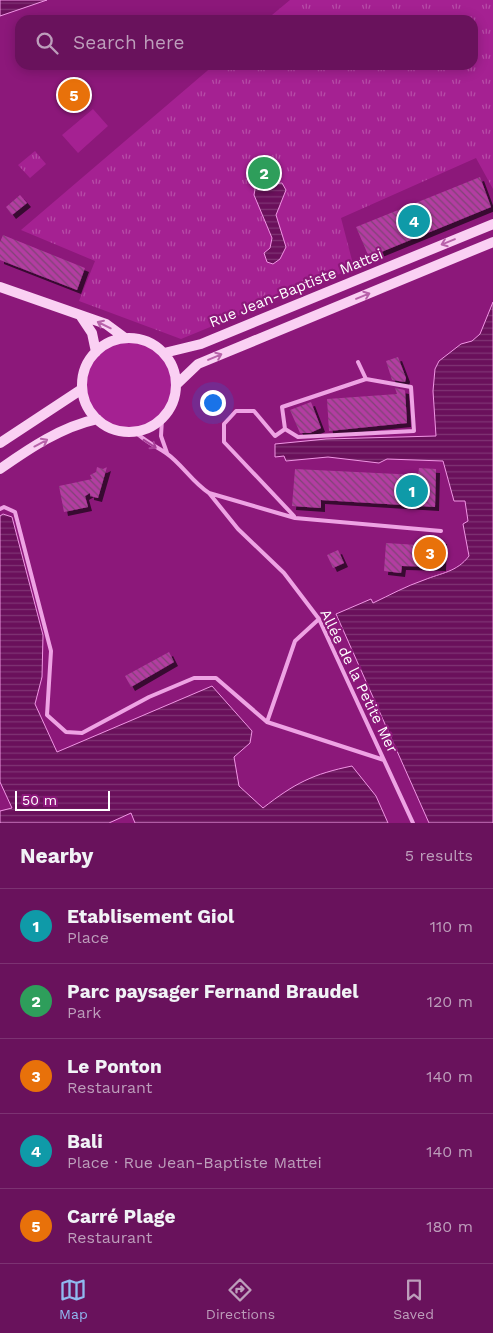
<!DOCTYPE html>
<html lang="en">
<head>
<meta charset="utf-8">
<style>
  :root { --surface:#69125c; --page:#6e1b62; --text:#f1f3f6; --muted:#bd9ebb; --line:#7c3272; --accent:#90b9f0 }
  body { margin:0; font-family:"Work Sans",sans-serif; background:var(--page); color:var(--text) }
  .scale { position:absolute; left:15px; bottom:12px; width:95px; box-sizing:border-box; padding-left:5px; border:2px solid #fff; border-top:0; font-size:14px; line-height:18px; white-space:nowrap; color:#fff; -webkit-text-stroke:4px #8c187a; paint-order:stroke }
  .you { position:absolute; left:212px; top:402px; width:18px; height:18px; margin:-12px; border:4px solid #fff; border-radius:50%; background:#1a73e8; box-shadow:0 0 0 8px #1a73e833 }
  .badge { display:grid; place-items:center; width:32px; height:32px; border-radius:50%; background:var(--accent); color:#fff; font-size:16px; font-weight:700 }
  .pin { position:absolute; translate:-50% -50%; border:2px solid #fff; box-shadow:0 1px 5px #0006 }
  .list { margin:0; padding:0; list-style:none }
  h2 { display:flex; justify-content:space-between; align-items:center; height:65px; margin:0; padding:0 20px; font-size:21px }
  h2 small { font-size:16px; font-weight:400; color:var(--muted) }
  .list li { display:grid; grid-template-columns:32px 1fr auto; gap:15px; align-items:center; box-sizing:border-box; height:75px; padding:0 20px; border-top:1px solid var(--line) }
  .list b { display:block; font-size:19px; white-space:nowrap }
  .list p { margin:0; font-size:16px; white-space:nowrap; color:var(--muted) }
  .list em { font-size:16px; font-style:normal; color:var(--muted) }
  .icon { flex:none; width:28px; height:28px; fill:none; stroke:currentColor; stroke-width:2; stroke-linecap:round; stroke-linejoin:round }
  .map { position:relative; flex:none; width:493px; height:823px; overflow:hidden }
  .search { position:absolute; background:var(--surface); box-shadow:0 2px 12px #0003; left:15px; right:15px; top:15px; height:55px; display:flex; align-items:center; gap:12px; box-sizing:border-box; padding:0 18px; border-radius:15px; color:var(--muted); font-size:19px }
  .sheet { height:440px; background:var(--surface) }
  nav { display:flex; justify-content:space-around; align-items:center; box-sizing:border-box; height:70px; border-top:1px solid var(--line); background:var(--surface); font-size:14px; color:var(--muted) }
  nav a { display:grid; justify-items:center; gap:2px }
  nav .on { color:var(--accent) }
  .map>svg:first-child { display:block }
  .grass { fill:#a52192 }
  .park { fill:url(#park-tufts) }
  .water { fill:url(#water-rules); stroke:#f196e5 }
  .building { fill:url(#building-back-hatch); filter:url(#shadow) }
  .lines { fill:none; stroke-linecap:round; stroke-linejoin:round }
  .lane { stroke:#eea3e4; stroke-width:4 }
  .secondary { stroke:#fad0f3; stroke-width:10 }
  .oneway { stroke:#b862aa }
  .oneway2 { stroke:#a9429a }
  .labels { text-anchor:middle; dominant-baseline:central; stroke-width:4.5; stroke-linejoin:round; paint-order:stroke }
  .street-label { font-size:15px; fill:#fff; stroke:#8c187a }
</style>
</head>
<body>
<div class="map">
<svg width="493" height="823" viewBox="0 0 493 823">
  <defs>
    <pattern id="park-tufts" width="24" height="20" patternUnits="userSpaceOnUse" patternTransform="scale(1.25)"><rect width="24" height="20" fill="#a52192"/><path d="M3 7l-1-3M5 7V3M7 7l1-3M15 17l-1-3M17 17v-4M19 17l1-3" fill="none" stroke="#b74da8"/></pattern>
    <pattern id="water-rules" width="6" height="5" patternUnits="userSpaceOnUse" patternTransform="scale(1.25)"><rect width="6" height="5" fill="#6a105b"/><path d="M0 2.5h6" fill="none" stroke="#803474"/></pattern>
    <pattern id="building-back-hatch" width="6" height="6" patternUnits="userSpaceOnUse" patternTransform="scale(1.25)"><rect width="6" height="6" fill="#b33da1"/><path d="M-1 5l2 2M0 0l6 6M5-1l2 2" fill="none" stroke="#804476"/></pattern>
    <filter id="shadow"><feDropShadow dx="4" dy="4" stdDeviation="0" flood-color="#0009"/></filter>
  </defs>
  <rect width="100%" height="100%" fill="#8c187a"/>
  <!-- grass -->
  <path class="grass" d="M93 109 108 126 78 153 62 135Z
    M82 385a47 47 0 1 1 94 0a47 47 0 1 1-94 0Z"/>
  <!-- park -->
  <path class="park" d="M290 0H493V189L476 158 341 218 354 268 181 339 79 301 95 261 21 230 214 65H473V20H266Z
    M35 151 46 164 30 178 18 165Z"/>
  <!-- water -->
  <path class="water" d="M0 0H47L0 16Z
    M258 172 269 184 282 183 286 190 276 215 286 247 280 259 273 264 267 262 264 253 270 248 272 238 254 195Z
    M493 302V823H429L336 614 371 599 373 603C390 595 406 586 424 580 441 573 457 572 469 556L463 524 468 521 465 501H454L443 461 387 459 379 463 328 457 286 461 284 456 275 457V444L326 439 436 436 433 391 435 369 439 361 461 344 472 341 480 334Z
    M3 514 12 517 43 635 42 677 35 704 57 752 212 686 252 731 250 743 234 757 239 786 263 808C295 783 313 774 352 766L376 796 388 823H135L131 813 109 823H0V811L12 808 0 782V516Z"/>
  <!-- building -->
  <path class="building" d="M75 82 86 95 73 106 62 93Z
    M480 177 491 207 369 257 356 227Z
    M20 195 27 203 12 215 6 207Z
    M3 235 85 268 77 290 0 260V242Z
    M398 357 406 378 405 382 392 380 386 361Z
    M395 388 405 390 407 423 329 431 327 399 397 394Z
    M311 402 321 428 310 433H300L290 410Z
    M97 467 103 469 107 467 98 498 90 496V493L85 496 88 507 64 512 59 486 92 479 90 475 96 472Z
    M419 468 436 469 435 507 321 500V508L292 506 295 469 418 475Z
    M418 539 443 540 442 567 402 566 401 573 384 571 386 543 418 545Z
    M338 550 344 563 333 568 327 555Z
    M169 652 174 662 131 687 125 676Z"/>
  <g class="lines">
    <!-- lane -->
    <path class="lane" d="M358 362 366 379
      M366 379 411 387 414 431 298 437 285 429 282 407Z
      M162 419 161 436 167 453
      M285 429 275 436 254 411H236L224 424V442L294 516
      M134 431C146 442 154 445 166 453 182 464 192 482 209 493L295 518 441 531
      M209 493 238 529 284 573 319 619 413 823
      M0 509 4 507 15 512 51 651 47 715 66 732 82 733 149 697 194 678H216L267 722 384 760
      M267 722 295 641 319 619"/>
    <!-- secondary -->
    <path class="secondary" d="M0 287 106 324 125 338
      M80 315 92 333 96 352
      M82 385a47 47 0 1 1 94 0a47 47 0 1 1-94 0Z
      M164 353 201 344 493 224
      M176 385 198 364 493 242
      M0 443 82 389
      M0 469C30 448 61 427 97 419"/>
  </g>
  <!-- one-way arrows -->
  <defs><path id="oneway-shaft" d="M-6 0H5M1.5-3L5.5 0L1.5 3" fill="none" stroke-width="1.6" stroke-linecap="round" stroke-linejoin="round" transform="scale(1.25)"/></defs>
  <g class="oneway">
    <use href="#oneway-shaft" transform="translate(448 242) rotate(158)"/>
    <use href="#oneway-shaft" transform="translate(363 296) rotate(-22)"/>
    <use href="#oneway-shaft" transform="translate(104 325) rotate(-154)"/>
    <use href="#oneway-shaft" transform="translate(215 357) rotate(-23)"/>
    <use href="#oneway-shaft" transform="translate(41 443) rotate(-28)"/>
  </g>
  <use class="oneway2" href="#oneway-shaft" transform="translate(150 444) rotate(33)"/>
  <g class="labels">
    <!-- street labels -->
    <g class="street-label">
      <text transform="translate(296 288) rotate(-22)">Rue Jean-Baptiste Mattei</text>
      <text transform="translate(359 681) rotate(64)">Allée de la Petite Mer</text>
    </g>
  </g>
</svg>
<div class="scale">50 m</div>
<div class="you"></div>
<div class="pin badge" style="left:412px;top:491px;background:#0f9aa8">1</div>
<div class="pin badge" style="left:264px;top:173px;background:#2e9e5b">2</div>
<div class="pin badge" style="left:430px;top:553px;background:#e8710a">3</div>
<div class="pin badge" style="left:414px;top:221px;background:#0f9aa8">4</div>
<div class="pin badge" style="left:74px;top:95px;background:#e8710a">5</div>
<div class="search"><svg class="icon" aria-label="search" viewBox="0 0 24 24"><circle cx="10" cy="10" r="6"/><path d="M15 15l6 6"/></svg>Search here</div>
</div>
<section class="sheet">
<h2>Nearby<small>5 results</small></h2>
<ul class="list">
<li><span class="badge" style="background:#0f9aa8">1</span><div><b>Etablisement Giol</b><p>Place</p></div><em>110 m</em></li>
<li><span class="badge" style="background:#2e9e5b">2</span><div><b>Parc paysager Fernand Braudel</b><p>Park</p></div><em>120 m</em></li>
<li><span class="badge" style="background:#e8710a">3</span><div><b>Le Ponton</b><p>Restaurant</p></div><em>140 m</em></li>
<li><span class="badge" style="background:#0f9aa8">4</span><div><b>Bali</b><p>Place · Rue Jean-Baptiste Mattei</p></div><em>140 m</em></li>
<li><span class="badge" style="background:#e8710a">5</span><div><b>Carré Plage</b><p>Restaurant</p></div><em>180 m</em></li>
</ul>
</section>
<nav>
<a class="on"><svg class="icon" aria-label="map" viewBox="0 0 24 24"><path d="M3 6l6-2 6 2 6-2v14l-6 2-6-2-6 2zM9 4v14M15 6v14"/></svg>Map</a>
<a><svg class="icon" aria-label="directions" viewBox="0 0 24 24"><path d="M12 3l9 9-9 9-9-9zM9 14v-3h6M13 9l2 2-2 2"/></svg>Directions</a>
<a><svg class="icon" aria-label="saved" viewBox="0 0 24 24"><path d="M7 4h10v16l-5-4-5 4z"/></svg>Saved</a>
</nav>
</body>
</html>
